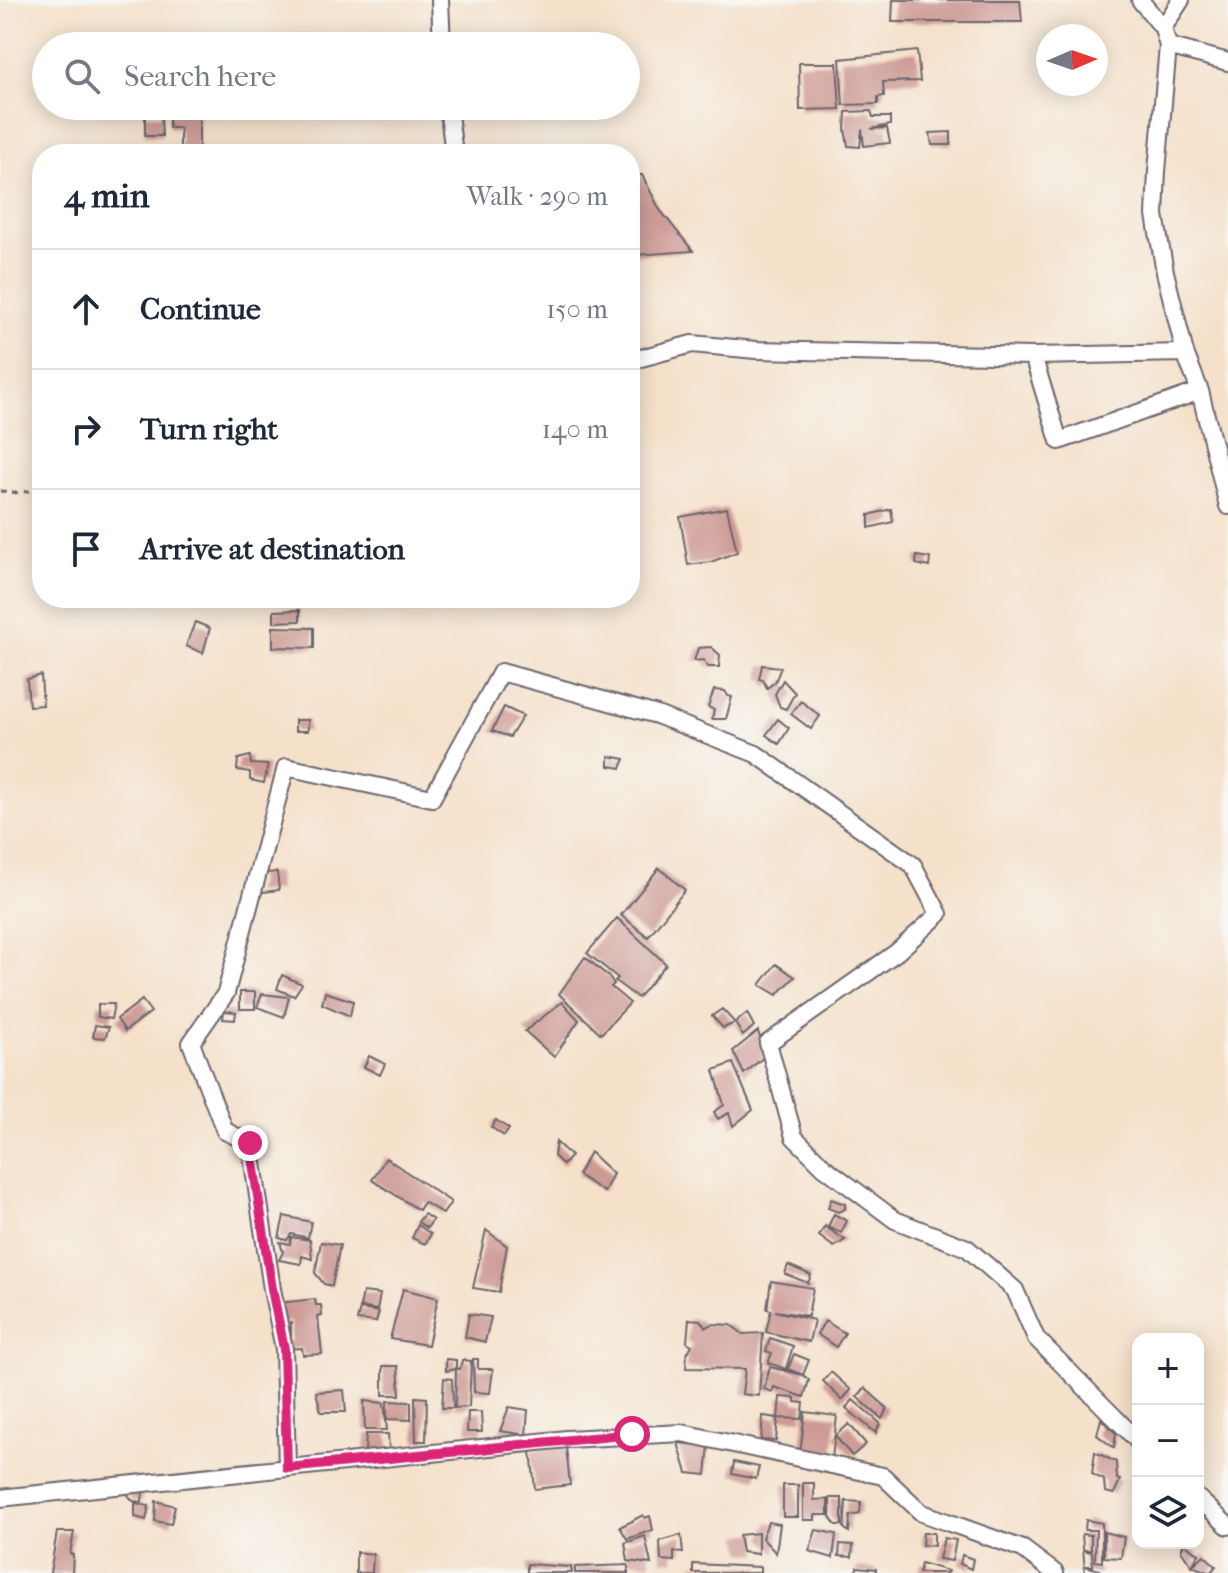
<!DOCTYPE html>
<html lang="en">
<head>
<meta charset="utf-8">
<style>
  :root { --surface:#fff; --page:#f2f2f3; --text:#1f2937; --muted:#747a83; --line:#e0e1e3 }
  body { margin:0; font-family:"IM FELL French Canon",serif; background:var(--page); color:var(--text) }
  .controls { position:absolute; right:24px; bottom:24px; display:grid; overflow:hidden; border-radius:16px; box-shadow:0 4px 20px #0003 }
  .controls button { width:72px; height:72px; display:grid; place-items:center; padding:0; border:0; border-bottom:2px solid var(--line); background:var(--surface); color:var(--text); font:40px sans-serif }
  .compass { position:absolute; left:1036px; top:24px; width:72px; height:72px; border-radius:50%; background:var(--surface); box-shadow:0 4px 20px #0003; rotate:88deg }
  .stop { position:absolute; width:24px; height:24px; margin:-18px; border:6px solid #db2777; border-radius:50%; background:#fff }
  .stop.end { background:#db2777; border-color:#fff; box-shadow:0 2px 8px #0008 }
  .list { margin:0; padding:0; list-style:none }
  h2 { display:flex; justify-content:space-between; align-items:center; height:104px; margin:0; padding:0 32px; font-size:34px }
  h2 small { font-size:26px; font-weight:400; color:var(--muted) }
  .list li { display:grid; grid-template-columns:52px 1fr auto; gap:24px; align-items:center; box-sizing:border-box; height:120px; padding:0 32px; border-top:2px solid var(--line) }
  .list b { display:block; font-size:30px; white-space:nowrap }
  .list em { font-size:26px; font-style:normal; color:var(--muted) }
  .icon { flex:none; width:44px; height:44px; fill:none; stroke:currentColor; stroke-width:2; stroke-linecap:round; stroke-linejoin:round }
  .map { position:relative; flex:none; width:1228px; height:1573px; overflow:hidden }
  .search { position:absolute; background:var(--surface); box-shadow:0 4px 20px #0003; left:32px; top:32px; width:608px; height:88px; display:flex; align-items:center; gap:20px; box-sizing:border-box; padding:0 28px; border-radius:44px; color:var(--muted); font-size:30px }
  .panel { position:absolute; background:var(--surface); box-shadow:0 4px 20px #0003; left:32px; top:144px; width:608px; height:464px; border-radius:32px }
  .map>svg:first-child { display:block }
  .building { fill:#cd9a94 }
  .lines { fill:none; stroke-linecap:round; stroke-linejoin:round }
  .street-casing { stroke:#6c656d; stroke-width:20 }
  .path { stroke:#6c656d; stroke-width:3; stroke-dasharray:6 6; stroke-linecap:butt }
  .street { stroke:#fff; stroke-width:16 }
  .route { stroke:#db2777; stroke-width:10 }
</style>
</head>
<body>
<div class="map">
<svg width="1228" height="1573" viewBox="0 0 1228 1573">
  <rect width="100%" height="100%" fill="#f6f6f2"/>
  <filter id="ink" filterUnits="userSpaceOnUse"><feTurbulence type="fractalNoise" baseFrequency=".0125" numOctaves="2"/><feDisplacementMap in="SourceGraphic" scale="16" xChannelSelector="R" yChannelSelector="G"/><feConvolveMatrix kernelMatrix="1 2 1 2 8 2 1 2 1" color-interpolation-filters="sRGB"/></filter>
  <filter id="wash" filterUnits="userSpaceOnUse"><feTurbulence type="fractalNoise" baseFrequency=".006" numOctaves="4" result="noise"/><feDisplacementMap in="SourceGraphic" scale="32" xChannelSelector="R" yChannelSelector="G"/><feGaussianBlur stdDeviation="1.8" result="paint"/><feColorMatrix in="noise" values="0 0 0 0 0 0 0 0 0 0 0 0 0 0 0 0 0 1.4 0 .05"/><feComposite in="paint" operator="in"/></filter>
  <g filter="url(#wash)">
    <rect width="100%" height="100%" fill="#f5e1ca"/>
    <g id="blocks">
      <!-- building -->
      <path class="building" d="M893 0H1020L1022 22H892Z
        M917 51 920 81 883 82 884 96 878 97V104L843 105 840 59Z
        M799 63H837L840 109 800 110Z
        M169 110H199V149H180V128H169Z
        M871 111 873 117H890V125L871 129 887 128 890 143 864 146 862 129 860 147 848 146 845 129 846 112Z
        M145 115H161L162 136H145Z
        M951 132V145H932L930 133Z
        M630 175H642L660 210 693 251 636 255 630 248Z
        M727 508 737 552 711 562 688 565 680 517Z
        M891 509 893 522 869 528V515Z
        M917 556 930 558 929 567 916 564Z
        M300 610V621L274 622V611Z
        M195 622 210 628 203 653 186 646Z
        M273 627 314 628V648L273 647Z
        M711 647 720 655 719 667H708L703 660 694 661 698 648Z
        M762 665 781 667 775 682 767 688 763 680 759 679Z
        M41 675 43 705 29 706 27 679Z
        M783 680 795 693 786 709 780 707 775 694Z
        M714 690 725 691 728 696 732 697 726 719H712L714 710 708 707Z
        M801 701 820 716 811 729 791 714Z
        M504 707 523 716 510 737 492 731Z
        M778 719 789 728 779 744 766 735Z
        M295 720H308V731H295Z
        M250 756 251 764 268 765 264 783 250 780V772L237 770 238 759Z
        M609 756 625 759 621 768 609 766Z
        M659 868 685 890 648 937 621 915Z
        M277 872 279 890 256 893 259 874Z
        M617 918 666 964 638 998 615 981 618 978 587 953Z
        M585 957 608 976 614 984 611 987 630 1003 601 1034 559 994Z
        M776 964 795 977 777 995 760 985Z
        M282 975 302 984 294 996 277 989Z
        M240 992H255V1009H240Z
        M325 992 353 1001 350 1016 322 1004Z
        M262 994 289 997 284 1017 257 1007Z
        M142 1000 151 1012 125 1031 117 1019Z
        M562 1002 579 1020 554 1057 525 1031Z
        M98 1004H114L111 1019 98 1017Z
        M722 1009 735 1023 747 1013 754 1026 743 1036 735 1023 723 1028 712 1016Z
        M224 1011 236 1012 235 1020 223 1019Z
        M95 1025 109 1027 105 1038 93 1037Z
        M758 1031 765 1056 744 1074 733 1051Z
        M369 1056 385 1064 380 1075 364 1067Z
        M733 1063 753 1110 733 1126 729 1113 718 1119 714 1112 724 1105 714 1070Z
        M496 1120 509 1129 504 1136 491 1127Z
        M556 1142 571 1156 563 1165 554 1156Z
        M590 1152 613 1174 604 1192 578 1175Z
        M386 1158 451 1202 443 1214 424 1202 419 1210 372 1180Z
        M831 1199 845 1204V1209L838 1212 828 1208Z
        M424 1214 433 1220 427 1228 418 1222Z
        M834 1214 847 1221 841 1233 828 1227Z
        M284 1216 311 1222 308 1238 291 1234 287 1240 279 1238Z
        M418 1225 431 1234 425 1244 412 1238Z
        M825 1226 829 1229 845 1240 834 1247 819 1236Z
        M486 1230 507 1246 499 1292 473 1288Z
        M291 1237 310 1240 312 1259 302 1256 301 1264 279 1260 283 1252 280 1242 290 1244Z
        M321 1242 340 1245 332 1286 324 1284 315 1273Z
        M788 1265 811 1275 808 1283 785 1274Z
        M771 1281 813 1288 808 1316 775 1311 814 1320 809 1342 766 1332 771 1310 767 1309Z
        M403 1289 438 1298 428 1345 390 1339Z
        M363 1292 380 1294 377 1310 360 1307Z
        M315 1299 316 1305H321L322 1316 318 1317 322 1354 303 1355 302 1348 284 1349V1341H291V1322L281 1323 279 1303Z
        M360 1309 379 1312 376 1322 357 1320Z
        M469 1314 491 1317 485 1342 465 1337Z
        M689 1319 700 1320 706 1327 713 1324 731 1325 743 1334 763 1333 759 1396 742 1394 745 1369 686 1368 687 1354 692 1345 687 1342Z
        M825 1321 845 1333 836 1347 817 1334Z
        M770 1338 793 1346 786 1369 768 1363 772 1353 766 1351Z
        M794 1354 809 1360 803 1375 788 1369Z
        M446 1359 456 1360V1369H460L462 1360 471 1361 469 1407 455 1408 456 1369 446 1371Z
        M473 1359H478V1369H493L490 1393 474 1392Z
        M383 1366H398L400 1395H383Z
        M770 1367 803 1375 809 1380 804 1397 774 1387 772 1392 764 1389Z
        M831 1372 851 1390 842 1400 823 1381Z
        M444 1378 452 1379 453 1408H442Z
        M865 1388 887 1408 882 1419 857 1397Z
        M344 1390 346 1412H321L316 1392Z
        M415 1397 427 1398 426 1441H416Z
        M780 1397 795 1398V1402L804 1403 802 1419 778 1418 776 1441 761 1440 763 1416 778 1418Z
        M853 1400 880 1423 876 1433 846 1408Z
        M364 1401 384 1403 387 1430H365Z
        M387 1401 411 1402V1420L387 1419Z
        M509 1407 528 1410 526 1435 500 1431Z
        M468 1412H481L482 1432H467Z
        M805 1412 837 1416 832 1458 800 1454Z
        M1101 1419 1116 1433 1114 1448 1097 1435Z
        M849 1424 866 1444 852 1456 835 1436Z
        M366 1434H388L389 1449 365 1451Z
        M678 1443 709 1446 706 1475 687 1473Z
        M566 1447 570 1485 535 1489 531 1451Z
        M1095 1452 1116 1462 1117 1479 1120 1480 1114 1494 1105 1492 1104 1480 1092 1474Z
        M734 1462 759 1467 756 1479 732 1474Z
        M144 1480 142 1502 133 1501 125 1492Z
        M803 1483H814V1500L828 1499V1515H815V1520H803Z
        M783 1485H798V1517H783Z
        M830 1498H842V1525H836L830 1517Z
        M156 1501 175 1506 171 1524 155 1521Z
        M846 1501 861 1502 860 1514 850 1516 849 1532 844 1528Z
        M135 1503 149 1506 146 1520 135 1517Z
        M643 1515 645 1518 650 1516 653 1530 627 1539 620 1527Z
        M1086 1520 1102 1523V1562L1095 1561 1096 1530H1085Z
        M768 1522 780 1524 776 1553 762 1538Z
        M816 1530 836 1534 833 1558 809 1551Z
        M57 1532H74L70 1553 73 1555 72 1573H50Z
        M1104 1532 1124 1537 1121 1558 1104 1557Z
        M758 1533V1554L742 1552 739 1535Z
        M923 1533H934V1546L922 1545Z
        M1082 1534 1091 1535V1550H1083L1092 1552 1093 1566H1085L1100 1570V1573H1085Z
        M681 1535 683 1553 674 1552V1561L661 1560 660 1541Z
        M645 1536 651 1564 628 1561 625 1543Z
        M944 1538 956 1540 952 1561 939 1559Z
        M1184 1543 1199 1554 1192 1566 1204 1555 1216 1566 1210 1573 1192 1566 1181 1550Z
        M840 1544 853 1545 852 1557 839 1556Z
        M356 1552 373 1554 372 1573H356Z
        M962 1555 973 1559 971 1569 960 1564Z
        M921 1563 948 1571 947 1573H919Z
        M527 1564 571 1567 572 1573H527Z
        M693 1564 760 1567V1573H693Z
        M628 1565V1573H575V1567Z
        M857 1567 876 1569V1573H856Z"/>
    </g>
  </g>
  <g filter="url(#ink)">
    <use href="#blocks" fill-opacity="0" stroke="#6c656d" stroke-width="2"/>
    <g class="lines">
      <!-- street casing -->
      <g class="street-casing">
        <path id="street" d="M440 0 442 46
          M1140 0 1163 28 1168 46 1228 62
          M1163 28 1181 0
          M1168 46 1157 171 1155 215 1165 272 1185 353 1200 391 1228 506
          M448 106 454 154
          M1033 356 1059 441 1200 391
          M630 361 692 344 756 350 1033 356 1185 353
          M287 1468 284 1349 272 1289 250 1143 225 1131 191 1043 226 993 286 767 432 798 501 672 657 715 756 754 913 865 939 914 897 952 768 1043 794 1137 824 1167 895 1220 967 1248 1015 1290 1036 1338 1138 1441
          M0 1498 567 1439 682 1433 883 1476 922 1513 1023 1549 1055 1573
          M1198 1498 1228 1526"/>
      </g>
      <!-- path -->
      <path class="path" d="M0 491 20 493 42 488"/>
      <!-- street -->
      <use href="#street" class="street"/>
    </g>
  </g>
  <g class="lines" filter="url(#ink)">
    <!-- route -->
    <path class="route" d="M250 1143 272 1289 284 1349 287 1468 632 1434"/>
  </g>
</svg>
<div class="controls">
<button>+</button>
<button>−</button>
<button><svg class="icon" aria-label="layers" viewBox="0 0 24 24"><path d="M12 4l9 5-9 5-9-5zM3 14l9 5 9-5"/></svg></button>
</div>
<svg class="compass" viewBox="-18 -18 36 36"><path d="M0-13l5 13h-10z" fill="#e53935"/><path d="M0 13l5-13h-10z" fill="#747a83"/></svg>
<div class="stop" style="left:632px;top:1434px"></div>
<div class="stop end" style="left:250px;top:1143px"></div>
<div class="search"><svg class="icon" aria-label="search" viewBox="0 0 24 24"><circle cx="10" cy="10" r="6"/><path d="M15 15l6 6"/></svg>Search here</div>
<section class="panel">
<h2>4 min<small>Walk · 290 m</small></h2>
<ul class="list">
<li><svg class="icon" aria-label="ahead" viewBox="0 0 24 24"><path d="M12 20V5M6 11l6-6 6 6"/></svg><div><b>Continue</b></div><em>150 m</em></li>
<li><svg class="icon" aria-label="right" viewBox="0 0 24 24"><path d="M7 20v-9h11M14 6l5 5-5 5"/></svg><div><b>Turn right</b></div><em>140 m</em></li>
<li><svg class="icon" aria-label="arrive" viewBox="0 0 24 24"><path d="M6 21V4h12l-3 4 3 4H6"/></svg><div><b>Arrive at destination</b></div></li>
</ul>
</section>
</div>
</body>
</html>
